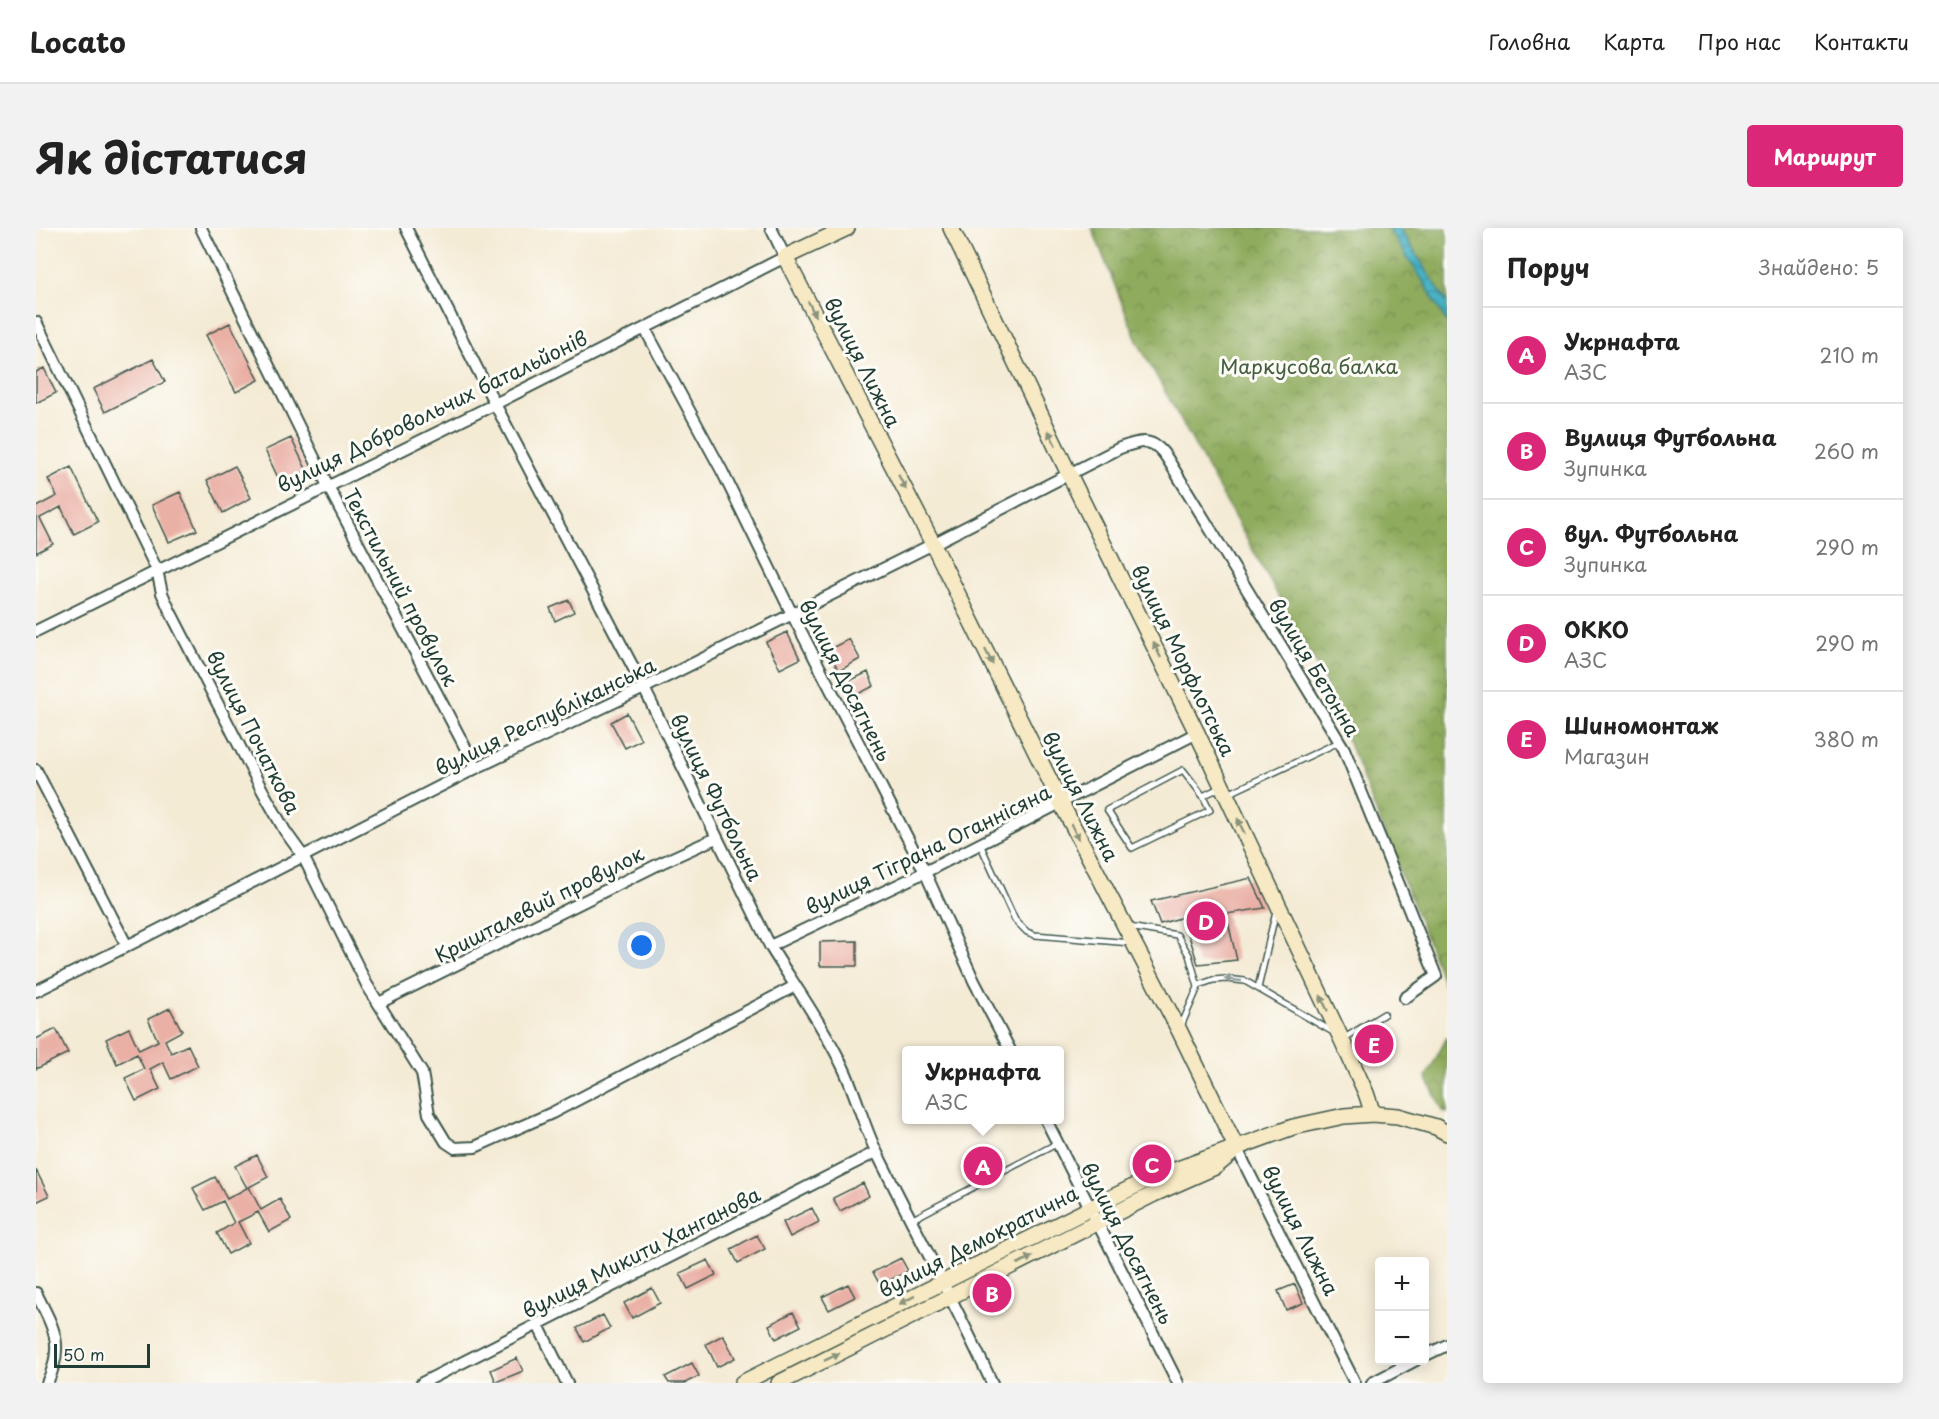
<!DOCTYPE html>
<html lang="uk">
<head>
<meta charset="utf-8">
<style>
  :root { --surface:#fff; --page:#f2f2f2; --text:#222; --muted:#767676; --line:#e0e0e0; --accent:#db2777 }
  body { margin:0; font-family:"Playpen Sans",sans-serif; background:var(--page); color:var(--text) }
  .controls { position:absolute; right:18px; bottom:18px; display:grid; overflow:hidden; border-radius:6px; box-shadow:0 3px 15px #0003 }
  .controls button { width:54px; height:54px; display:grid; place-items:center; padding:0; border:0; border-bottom:2px solid var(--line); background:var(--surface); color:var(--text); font:30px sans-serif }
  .scale { position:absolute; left:18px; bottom:15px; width:96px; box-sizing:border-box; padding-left:6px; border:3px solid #1f3d34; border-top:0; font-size:16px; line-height:21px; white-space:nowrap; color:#1f3d34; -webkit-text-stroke:4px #fdfcf7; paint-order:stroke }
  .you { position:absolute; left:606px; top:718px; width:21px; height:21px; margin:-15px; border:4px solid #fff; border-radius:50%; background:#1a73e8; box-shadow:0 0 0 9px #1a73e833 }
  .badge { display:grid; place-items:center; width:39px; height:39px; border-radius:50%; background:var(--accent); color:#fff; font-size:20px; font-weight:700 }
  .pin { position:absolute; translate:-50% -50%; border:3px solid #fff; box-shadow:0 2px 6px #0006 }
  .popup { position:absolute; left:866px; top:818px; width:162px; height:78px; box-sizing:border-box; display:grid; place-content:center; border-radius:6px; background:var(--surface); filter:drop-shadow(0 2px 4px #0005); font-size:20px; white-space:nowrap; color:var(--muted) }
  .popup b { font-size:22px; color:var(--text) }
  .popup::after { content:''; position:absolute; left:50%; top:100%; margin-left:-12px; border:12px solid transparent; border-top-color:var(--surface) }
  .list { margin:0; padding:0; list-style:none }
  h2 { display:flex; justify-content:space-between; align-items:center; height:78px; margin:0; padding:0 24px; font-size:26px }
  h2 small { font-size:20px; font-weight:400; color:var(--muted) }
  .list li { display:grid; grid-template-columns:39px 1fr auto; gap:18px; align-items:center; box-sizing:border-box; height:96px; padding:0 24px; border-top:2px solid var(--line) }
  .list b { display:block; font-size:22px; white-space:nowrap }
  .list p { margin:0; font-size:20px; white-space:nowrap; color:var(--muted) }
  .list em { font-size:20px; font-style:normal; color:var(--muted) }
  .map { position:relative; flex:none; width:1411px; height:1155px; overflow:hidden; border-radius:6px }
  header { display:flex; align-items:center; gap:36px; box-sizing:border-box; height:84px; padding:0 30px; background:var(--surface); border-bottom:2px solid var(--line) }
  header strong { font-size:28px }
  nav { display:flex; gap:33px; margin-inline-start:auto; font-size:21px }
  .intro { display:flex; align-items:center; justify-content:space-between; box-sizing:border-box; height:144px; padding:0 36px }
  h1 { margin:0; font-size:42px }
  .button { padding:15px 27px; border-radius:6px; background:var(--accent); color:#fff; font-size:21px; font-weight:700 }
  main { display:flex; gap:36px; padding:0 36px }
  aside { flex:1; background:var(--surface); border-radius:6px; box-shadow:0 3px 15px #0003 }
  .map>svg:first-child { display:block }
  .forest { fill:url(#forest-crowns); stroke:#577448; stroke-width:1.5 }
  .water { fill:url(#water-waves); stroke:#32767c; stroke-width:1.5 }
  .building { fill:#eab0a6 }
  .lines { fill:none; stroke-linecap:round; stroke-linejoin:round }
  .lane-casing { stroke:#3f574c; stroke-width:8 }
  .street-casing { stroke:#3f574c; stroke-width:14 }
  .secondary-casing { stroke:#3f574c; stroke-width:18 }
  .lane { stroke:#fff; stroke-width:5 }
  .street { stroke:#fff; stroke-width:10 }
  .secondary { stroke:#f6e9c3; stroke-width:15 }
  .oneway { fill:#8a937c }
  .oneway2 { fill:#8f9e9a }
  .labels { text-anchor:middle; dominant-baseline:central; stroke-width:6; stroke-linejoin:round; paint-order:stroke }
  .street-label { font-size:20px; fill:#1f3d34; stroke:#fdfcf7 }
  .park-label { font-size:20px; fill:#445f41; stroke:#fdfcf7 }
</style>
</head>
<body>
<header>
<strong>Locato</strong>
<nav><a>Головна</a><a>Карта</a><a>Про нас</a><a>Контакти</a></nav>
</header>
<div class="intro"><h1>Як дістатися</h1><a class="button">Маршрут</a></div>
<main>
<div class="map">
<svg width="1411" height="1155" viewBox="0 0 1411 1155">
  <defs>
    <pattern id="forest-crowns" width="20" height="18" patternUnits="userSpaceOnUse" patternTransform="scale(1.5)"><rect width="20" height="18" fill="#8fab5d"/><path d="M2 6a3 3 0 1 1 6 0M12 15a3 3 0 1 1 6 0" fill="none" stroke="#748c4e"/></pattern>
    <pattern id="water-waves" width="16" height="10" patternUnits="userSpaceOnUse" patternTransform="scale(1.5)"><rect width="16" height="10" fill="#45b0c3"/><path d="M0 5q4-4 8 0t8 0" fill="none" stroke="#39909f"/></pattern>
  </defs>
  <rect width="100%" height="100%" fill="#fdfcf7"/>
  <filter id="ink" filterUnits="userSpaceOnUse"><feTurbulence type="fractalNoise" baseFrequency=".0167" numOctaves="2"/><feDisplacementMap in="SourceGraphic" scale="12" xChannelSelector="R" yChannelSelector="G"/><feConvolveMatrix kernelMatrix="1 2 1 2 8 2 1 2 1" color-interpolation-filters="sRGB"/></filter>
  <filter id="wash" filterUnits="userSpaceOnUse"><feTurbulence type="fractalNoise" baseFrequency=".008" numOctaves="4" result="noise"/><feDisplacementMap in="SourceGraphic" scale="24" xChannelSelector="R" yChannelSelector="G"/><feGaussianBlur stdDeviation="1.35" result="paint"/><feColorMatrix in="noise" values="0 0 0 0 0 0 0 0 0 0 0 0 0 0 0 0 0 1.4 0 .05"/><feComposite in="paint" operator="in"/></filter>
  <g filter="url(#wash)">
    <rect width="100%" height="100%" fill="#f4ebd5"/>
    <!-- forest -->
    <path class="forest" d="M1056 0H1411V763L1286 447 1101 113Z
      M1411 809V885L1407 883 1390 849Z"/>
    <!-- water -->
    <path class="water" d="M1352 0H1364L1411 75V95L1389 56Z"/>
    <g id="blocks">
      <!-- building -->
      <path class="building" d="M194 95 223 152 200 164 170 107Z
        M117 131 129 154 69 184 57 161Z
        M8 140 20 165 0 175V144Z
        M255 210 271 243 245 256 229 222Z
        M199 238 215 270 187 285 171 252Z
        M35 239 62 294 38 306 25 279 4 290 17 316 0 325V279L21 268 12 251Z
        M144 264 161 302 133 314 116 277Z
        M533 372 538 384 519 393 514 380Z
        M751 404 764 431 744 441 730 414Z
        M813 411 824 431 803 443 792 422Z
        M832 444 838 458 816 469 809 455Z
        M591 485 605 512 589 520 575 494Z
        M1215 650 1229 680 1190 686 1201 732 1162 736 1147 689 1124 696 1115 673Z
        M821 713V738H784V714Z
        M134 780 146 803 129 812 135 825 152 817 162 838 135 851 127 834 114 841 124 861 100 873 89 850 108 841 101 826 81 836 70 811 93 800 103 822 122 813 112 791Z
        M20 801 32 825 0 841V811Z
        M221 927 232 949 213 959 225 982 244 971 255 992 233 1004 222 984 202 994 213 1015 192 1026 181 1005 198 995 187 973 169 982 157 960 179 949 191 971 211 960 199 938Z
        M0 942 13 968 0 974Z
        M827 955 833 968 804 983 797 970Z
        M776 980 783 994 754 1009 747 994Z
        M721 1007 729 1021 702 1035 695 1021Z
        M865 1030 872 1043 844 1057 837 1044Z
        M672 1032 680 1047 652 1061 644 1045Z
        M812 1056 819 1069 793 1082 786 1069Z
        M1259 1056 1267 1075 1250 1082 1242 1063Z
        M616 1060 624 1075 596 1090 588 1075Z
        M757 1084 765 1098 740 1111 733 1097Z
        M567 1087 574 1100 548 1114 541 1100Z
        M687 1107 699 1130 681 1139 670 1116Z
        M481 1130 487 1143 460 1154 455 1142Z
        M656 1135 663 1148 649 1155H633L629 1149Z"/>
    </g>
  </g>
  <g filter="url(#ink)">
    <use href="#blocks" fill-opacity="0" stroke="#3f574c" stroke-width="1.5"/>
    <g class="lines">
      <!-- lane casing -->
      <g class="lane-casing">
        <path id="lane" d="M1192 566 1303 514
          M1167 568 1147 542 1071 582 1096 620 1174 582 1167 568 1185 559
          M944 616 979 692 991 704 999 707 1095 715
          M1093 699 1141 707 1153 727 1162 759
          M1222 760 1240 683
          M1145 798 1163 757 1177 752 1190 751 1209 753 1297 804
          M1307 811 1348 786
          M875 992 1022 915"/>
      </g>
      <!-- street casing -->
      <g class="street-casing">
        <path id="street" d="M165 0 292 258 440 540
          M370 0 459 176 608 460 734 718C758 757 785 794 805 835 820 864 827 898 842 927 880 1003 920 1078 956 1155
          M0 94 121 342 126 365 134 383 224 558 249 603 267 628 331 757 386 845 393 886 410 914 419 920 439 919 516 885 759 758
          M609 101 686 243 756 386 889 644 938 753 974 822
          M0 403 459 176 749 29 735 0
          M0 542 91 718
          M734 718 889 644 1161 505
          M0 763 91 718 440 540 608 460 897 316 1084 220C1106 212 1117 209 1131 230L1308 521 1400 748 1369 770
          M343 775 625 635 680 610
          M1010 892 1142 1155
          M1201 921 1319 1155
          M0 1065C18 1101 29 1117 11 1155
          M502 1097 531 1155
          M1388 1128 1411 1117
          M386 1155 840 924
          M1336 1155 1380 1132"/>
      </g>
      <!-- secondary casing -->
      <g class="secondary-casing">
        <path id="secondary" d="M811 0 749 29 897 316 1025 575 1143 802 1201 921
          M915 0 1033 246 1161 505 1304 808 1330 865 1337 886
          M706 1155 1109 953 1257 899 1308 888 1337 886 1362 888 1400 899 1411 905
          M743 1155 1118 966 1179 939 1196 925"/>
      </g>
      <!-- lane -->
      <use href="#lane" class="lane"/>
      <!-- street -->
      <use href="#street" class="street"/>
      <!-- secondary -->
      <use href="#secondary" class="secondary"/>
    </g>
    <!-- one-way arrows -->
    <defs><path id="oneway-solid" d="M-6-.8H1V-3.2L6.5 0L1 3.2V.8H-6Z" transform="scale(1.5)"/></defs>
    <g class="oneway">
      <use href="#oneway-solid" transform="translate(776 81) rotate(63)"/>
      <use href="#oneway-solid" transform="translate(1016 210) rotate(-116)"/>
      <use href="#oneway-solid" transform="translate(866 254) rotate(63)"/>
      <use href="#oneway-solid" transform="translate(1121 422) rotate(-116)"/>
      <use href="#oneway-solid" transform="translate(953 429) rotate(64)"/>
      <use href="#oneway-solid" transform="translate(1205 598) rotate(-115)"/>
      <use href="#oneway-solid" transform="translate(1039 604) rotate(62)"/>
      <use href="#oneway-solid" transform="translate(1288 775) rotate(-115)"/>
      <use href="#oneway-solid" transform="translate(989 1032) rotate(-27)"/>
      <use href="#oneway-solid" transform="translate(871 1072) rotate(153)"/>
      <use href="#oneway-solid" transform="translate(796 1129) rotate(-26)"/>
    </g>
    <use class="oneway2" href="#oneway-solid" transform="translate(1197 752) rotate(-174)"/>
  </g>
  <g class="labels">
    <!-- street labels -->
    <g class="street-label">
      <text transform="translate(827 134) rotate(63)">вулиця Лижна</text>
      <text transform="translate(396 183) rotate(-26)">вулиця Добровольчих батальйонів</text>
      <text transform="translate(365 359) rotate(62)">Текстильний провулок</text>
      <text transform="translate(1148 432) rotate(64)">вулиця Морфлотська</text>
      <text transform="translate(1279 439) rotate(59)">вулиця Бетонна</text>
      <text transform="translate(810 452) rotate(63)">вулиця Досягнень</text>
      <text transform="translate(509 488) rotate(-26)">вулиця Республіканська</text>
      <text transform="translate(218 504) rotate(63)">вулиця Початкова</text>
      <text transform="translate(1045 568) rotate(63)">вулиця Лижна</text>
      <text transform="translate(681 569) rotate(64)">вулиця Футбольна</text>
      <text transform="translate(892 621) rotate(-26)">вулиця Тіграна Оганнісяна</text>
      <text transform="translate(503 676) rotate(-27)">Кришталевий провулок</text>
      <text transform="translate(1265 1002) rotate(63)">вулиця Лижна</text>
      <text transform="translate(942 1013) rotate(-27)">вулиця Демократична</text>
      <text transform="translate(1092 1015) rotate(63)">вулиця Досягнень</text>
      <text transform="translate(605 1024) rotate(-27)">вулиця Микити Ханганова</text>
    </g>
    <!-- park labels -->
    <g class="park-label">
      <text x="1273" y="138">Маркусова балка</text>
    </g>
  </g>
</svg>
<div class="controls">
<button>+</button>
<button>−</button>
</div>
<div class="scale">50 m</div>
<div class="you"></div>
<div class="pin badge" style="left:947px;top:938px">A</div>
<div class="popup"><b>Укрнафта</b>АЗС</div>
<div class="pin badge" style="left:956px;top:1065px">B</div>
<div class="pin badge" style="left:1116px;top:936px">C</div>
<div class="pin badge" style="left:1170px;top:693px">D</div>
<div class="pin badge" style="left:1338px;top:816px">E</div>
</div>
<aside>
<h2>Поруч<small>Знайдено: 5</small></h2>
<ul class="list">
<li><span class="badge">A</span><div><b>Укрнафта</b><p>АЗС</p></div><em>210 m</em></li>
<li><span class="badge">B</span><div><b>Вулиця Футбольна</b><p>Зупинка</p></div><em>260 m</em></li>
<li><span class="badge">C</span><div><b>вул. Футбольна</b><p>Зупинка</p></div><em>290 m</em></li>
<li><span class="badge">D</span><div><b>ОККО</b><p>АЗС</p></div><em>290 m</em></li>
<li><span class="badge">E</span><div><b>Шиномонтаж</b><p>Магазин</p></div><em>380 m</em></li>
</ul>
</aside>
</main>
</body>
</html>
